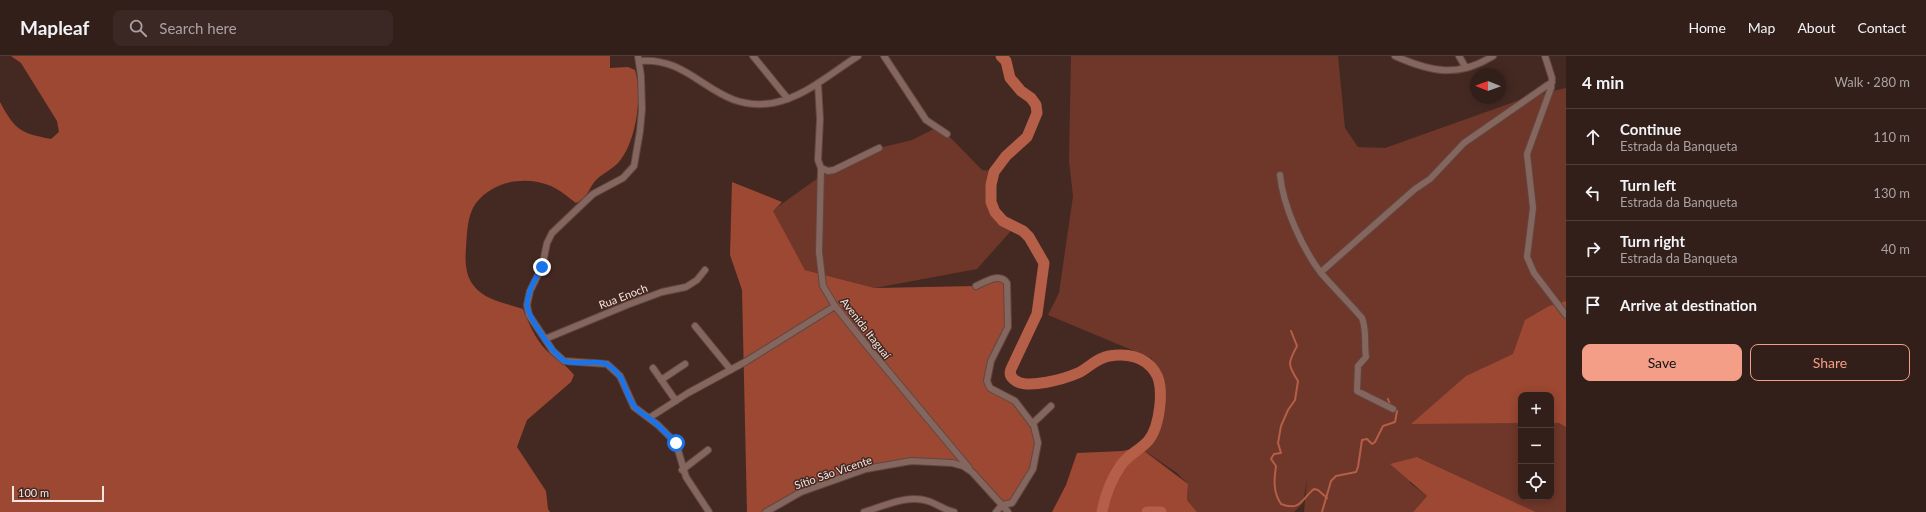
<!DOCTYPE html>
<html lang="en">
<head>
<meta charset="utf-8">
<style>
  :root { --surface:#331f1a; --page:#3b2723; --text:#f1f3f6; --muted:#a9a2a2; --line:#4e3d39; --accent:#f49e88 }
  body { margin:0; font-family:Lato,sans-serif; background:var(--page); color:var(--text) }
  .controls { position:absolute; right:12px; bottom:12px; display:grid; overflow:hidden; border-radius:8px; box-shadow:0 2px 10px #0003 }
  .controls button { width:36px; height:36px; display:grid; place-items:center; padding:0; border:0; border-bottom:1px solid var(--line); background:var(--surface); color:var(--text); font:20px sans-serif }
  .compass { position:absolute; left:1470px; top:12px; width:36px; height:36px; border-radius:50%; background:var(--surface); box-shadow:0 2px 10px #0003; rotate:271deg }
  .scale { position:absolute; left:12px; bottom:10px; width:92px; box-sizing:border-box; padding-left:4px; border:2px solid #f8e5e0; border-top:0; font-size:11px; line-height:14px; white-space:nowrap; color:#f8e5e0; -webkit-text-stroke:3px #442922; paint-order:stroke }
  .stop { position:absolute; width:12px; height:12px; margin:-9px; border:3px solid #1a73e8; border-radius:50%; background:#fff }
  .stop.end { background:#1a73e8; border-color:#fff; box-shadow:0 1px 4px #0008 }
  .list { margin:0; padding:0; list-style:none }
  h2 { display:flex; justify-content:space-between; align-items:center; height:52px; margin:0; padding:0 16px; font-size:17px }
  h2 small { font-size:13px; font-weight:400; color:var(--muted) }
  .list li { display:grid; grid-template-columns:26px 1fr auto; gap:12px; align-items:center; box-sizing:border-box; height:56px; padding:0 16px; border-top:1px solid var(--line) }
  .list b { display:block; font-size:15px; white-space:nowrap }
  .list p { margin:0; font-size:13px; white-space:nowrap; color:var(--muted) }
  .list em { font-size:13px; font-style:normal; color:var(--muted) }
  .actions { display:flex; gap:8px; padding:12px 16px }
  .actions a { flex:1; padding:9px 0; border:1px solid var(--accent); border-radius:8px; text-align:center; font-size:14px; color:var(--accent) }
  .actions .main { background:var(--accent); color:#111 }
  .icon { flex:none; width:22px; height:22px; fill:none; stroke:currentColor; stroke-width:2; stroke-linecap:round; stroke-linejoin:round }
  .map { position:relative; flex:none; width:1566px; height:456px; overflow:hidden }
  header { display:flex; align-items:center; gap:24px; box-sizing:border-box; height:56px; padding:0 20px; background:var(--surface); border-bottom:1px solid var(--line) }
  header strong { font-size:19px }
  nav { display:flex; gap:22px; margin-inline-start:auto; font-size:14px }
  .search { width:280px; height:36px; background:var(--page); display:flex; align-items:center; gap:10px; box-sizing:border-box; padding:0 14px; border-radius:8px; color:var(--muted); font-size:15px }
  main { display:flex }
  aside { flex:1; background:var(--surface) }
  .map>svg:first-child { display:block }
  .green { fill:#6e3729; fill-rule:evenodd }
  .forest { fill:#9c4833 }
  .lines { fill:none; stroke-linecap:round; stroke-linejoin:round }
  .stream { stroke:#b55e48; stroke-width:2 }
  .river { stroke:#b55e48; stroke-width:11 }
  .minor-casing { stroke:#5f4842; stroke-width:8 }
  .minor { stroke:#85665e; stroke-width:6 }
  .route { stroke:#1a73e8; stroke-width:5 }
  .labels { text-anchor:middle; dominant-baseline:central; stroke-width:3; stroke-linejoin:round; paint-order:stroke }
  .street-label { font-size:11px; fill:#f8e5e0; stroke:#442922 }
</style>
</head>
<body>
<header>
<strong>Mapleaf</strong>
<div class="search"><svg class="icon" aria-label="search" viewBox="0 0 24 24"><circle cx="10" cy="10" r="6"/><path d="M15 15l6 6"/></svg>Search here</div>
<nav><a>Home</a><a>Map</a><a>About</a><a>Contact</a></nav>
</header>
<main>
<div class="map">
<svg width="1566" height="456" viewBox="0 0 1566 456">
  <rect width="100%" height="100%" fill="#442922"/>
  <!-- green -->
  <path class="green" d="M1071 0H1338L1345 72 1358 91 1385 92 1531 40 1566 32V456H1536L1417 401 1410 427 1427 440 1413 456H1304L1307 423 1303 447 1294 456H1197L1187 444 1188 428 1177 417 1139 391 1156 368 1159 318 1151 302 1048 259 1059 237 1073 140 1069 105ZM1521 339H1551V441H1521Z
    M936 72 947 78 982 114 991 115 989 146 995 156 1017 168 977 213 875 232 805 214 772 155 818 122 879 92 912 84Z"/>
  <!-- forest -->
  <path class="forest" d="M11 0H610V12L628 11 635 14C643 40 636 87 618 107 611 114 602 118 596 124 588 133 589 141 576 147 568 141 560 134 551 130 525 119 493 125 476 147 467 159 467 178 466 192 465 204 465 220 474 230 486 245 506 247 523 253 529 268 535 282 546 294 555 303 566 308 574 319L571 326 527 364 517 391 546 435 548 453 550 456H0V46C15 74 20 77 51 83L59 76 57 65 21 7Z
    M732 126 782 146 773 155 805 214 875 232 975 230 994 223 1007 227 1008 271 991 305 987 325 1015 345 1037 379 1033 413 1012 447 994 442 972 416 952 407 911 405 866 413 801 436 766 456H747L742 234 730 199Z
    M1566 245V371L1559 367H1551V339H1521V367L1411 368 1466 320 1513 298 1525 264 1549 250Z
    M1139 391 1188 428 1187 444 1197 456H1052L1066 429 1077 397 1123 395Z
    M1417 401 1536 456H1413L1427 440 1390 408Z"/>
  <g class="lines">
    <!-- stream -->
    <path class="stream" d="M1291 275 1297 290C1288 307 1287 308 1298 325L1295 344 1288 354 1281 370 1278 387 1281 397 1274 398 1271 403 1276 410C1274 424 1273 436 1281 448 1301 456 1302 442 1314 433L1318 434 1327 442
      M1388 343 1390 349
      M1322 456 1331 425 1336 420 1356 416 1358 411 1362 384 1367 383 1372 388 1375 386 1383 370 1395 366 1397 355 1394 354"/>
    <!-- river -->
    <path class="river" d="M1001 0 1006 5 1010 22 1021 35 1031 42 1036 49 1037 57 1027 81 1006 100 994 116 991 129V146L995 156 1003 165 1023 175 1029 181 1044 207 1037 258 1011 313C1009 318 1011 322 1016 325 1029 333 1064 323 1078 317 1089 312 1096 302 1109 300 1126 297 1145 300 1155 316 1165 330 1160 371 1148 385 1140 394 1129 398 1121 409 1112 422 1105 440 1102 456
      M1147 456H1161"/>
    <!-- minor casing -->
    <g class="minor-casing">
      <path id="minor" d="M638 0 641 20 642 53 640 75 634 110 623 122 593 138 552 177 547 187 542 211 530 235 527 249 529 259 553 295 564 305 607 308 620 320 634 351 658 369 676 387 686 421 709 456
        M753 0 788 43
        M884 0 926 64 947 78
        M1395 0C1431 16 1458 22 1493 0
        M1459 0 1466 12
        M1545 0 1552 22 1551 32 1527 98 1533 152 1527 201 1534 217 1566 259
        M639 5C696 0 712 57 773 47 805 41 831 17 858 0
        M818 27 820 63 818 104 821 112 828 115 834 114 879 92
        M821 112 819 196 823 230 835 250 868 291 969 412
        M1280 119C1283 150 1302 192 1321 217 1334 232 1349 247 1362 262 1367 274 1364 288 1366 301L1358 310 1357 335 1393 353
        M1321 216 1415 133 1430 123 1464 87 1552 26
        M695 270 731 314
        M545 283 627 249 662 236 686 231 697 224 705 214
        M653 312 676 345
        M661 324 685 308
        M649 362 688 337 745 306 835 250
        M1032 368 1051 350
        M682 414 708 394
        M766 456 801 436 866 413 911 405 952 407 963 410 972 416 1002 449 1012 447 1033 413 1038 387 1034 370 1015 345 990 332 987 325 991 305 1008 271 1007 227C1000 216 985 226 976 230
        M864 456C884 450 908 438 928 445 937 448 945 454 954 456
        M996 456 1002 449 1008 456"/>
    </g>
    <!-- minor -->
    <use href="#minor" class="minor"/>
  </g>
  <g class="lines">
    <!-- route -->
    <path class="route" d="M542 211C535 223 528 235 527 248 526 258 555 301 565 305 581 311 599 300 612 312 627 323 624 339 635 351 639 356 646 360 652 364 660 371 668 379 676 387"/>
  </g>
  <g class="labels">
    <!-- street labels -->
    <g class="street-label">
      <text transform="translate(623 240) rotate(-21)">Rua Enoch</text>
      <text transform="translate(866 272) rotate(52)">Avenida Itaguaí</text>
      <text transform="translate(833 416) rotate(-19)">Sítio São Vicente</text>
    </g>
  </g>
</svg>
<div class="controls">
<button>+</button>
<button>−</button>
<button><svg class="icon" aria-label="locate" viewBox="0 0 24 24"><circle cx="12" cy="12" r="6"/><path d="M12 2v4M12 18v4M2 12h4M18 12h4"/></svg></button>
</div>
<svg class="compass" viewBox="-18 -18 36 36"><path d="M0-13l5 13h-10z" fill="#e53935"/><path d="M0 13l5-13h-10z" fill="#a9a2a2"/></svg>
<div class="scale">100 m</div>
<div class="stop" style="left:676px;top:387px"></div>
<div class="stop end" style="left:542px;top:211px"></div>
</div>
<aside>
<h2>4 min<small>Walk · 280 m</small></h2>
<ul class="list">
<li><svg class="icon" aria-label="ahead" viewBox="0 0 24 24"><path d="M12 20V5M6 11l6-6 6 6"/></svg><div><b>Continue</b><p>Estrada da Banqueta</p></div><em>110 m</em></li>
<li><svg class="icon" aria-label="left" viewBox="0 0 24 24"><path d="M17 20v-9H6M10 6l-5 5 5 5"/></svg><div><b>Turn left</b><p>Estrada da Banqueta</p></div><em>130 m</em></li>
<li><svg class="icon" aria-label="right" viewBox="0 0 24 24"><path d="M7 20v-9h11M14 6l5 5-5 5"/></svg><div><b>Turn right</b><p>Estrada da Banqueta</p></div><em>40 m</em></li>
<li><svg class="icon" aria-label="arrive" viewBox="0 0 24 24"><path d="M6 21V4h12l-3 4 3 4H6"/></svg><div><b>Arrive at destination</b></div></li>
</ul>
<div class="actions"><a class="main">Save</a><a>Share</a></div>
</aside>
</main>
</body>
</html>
